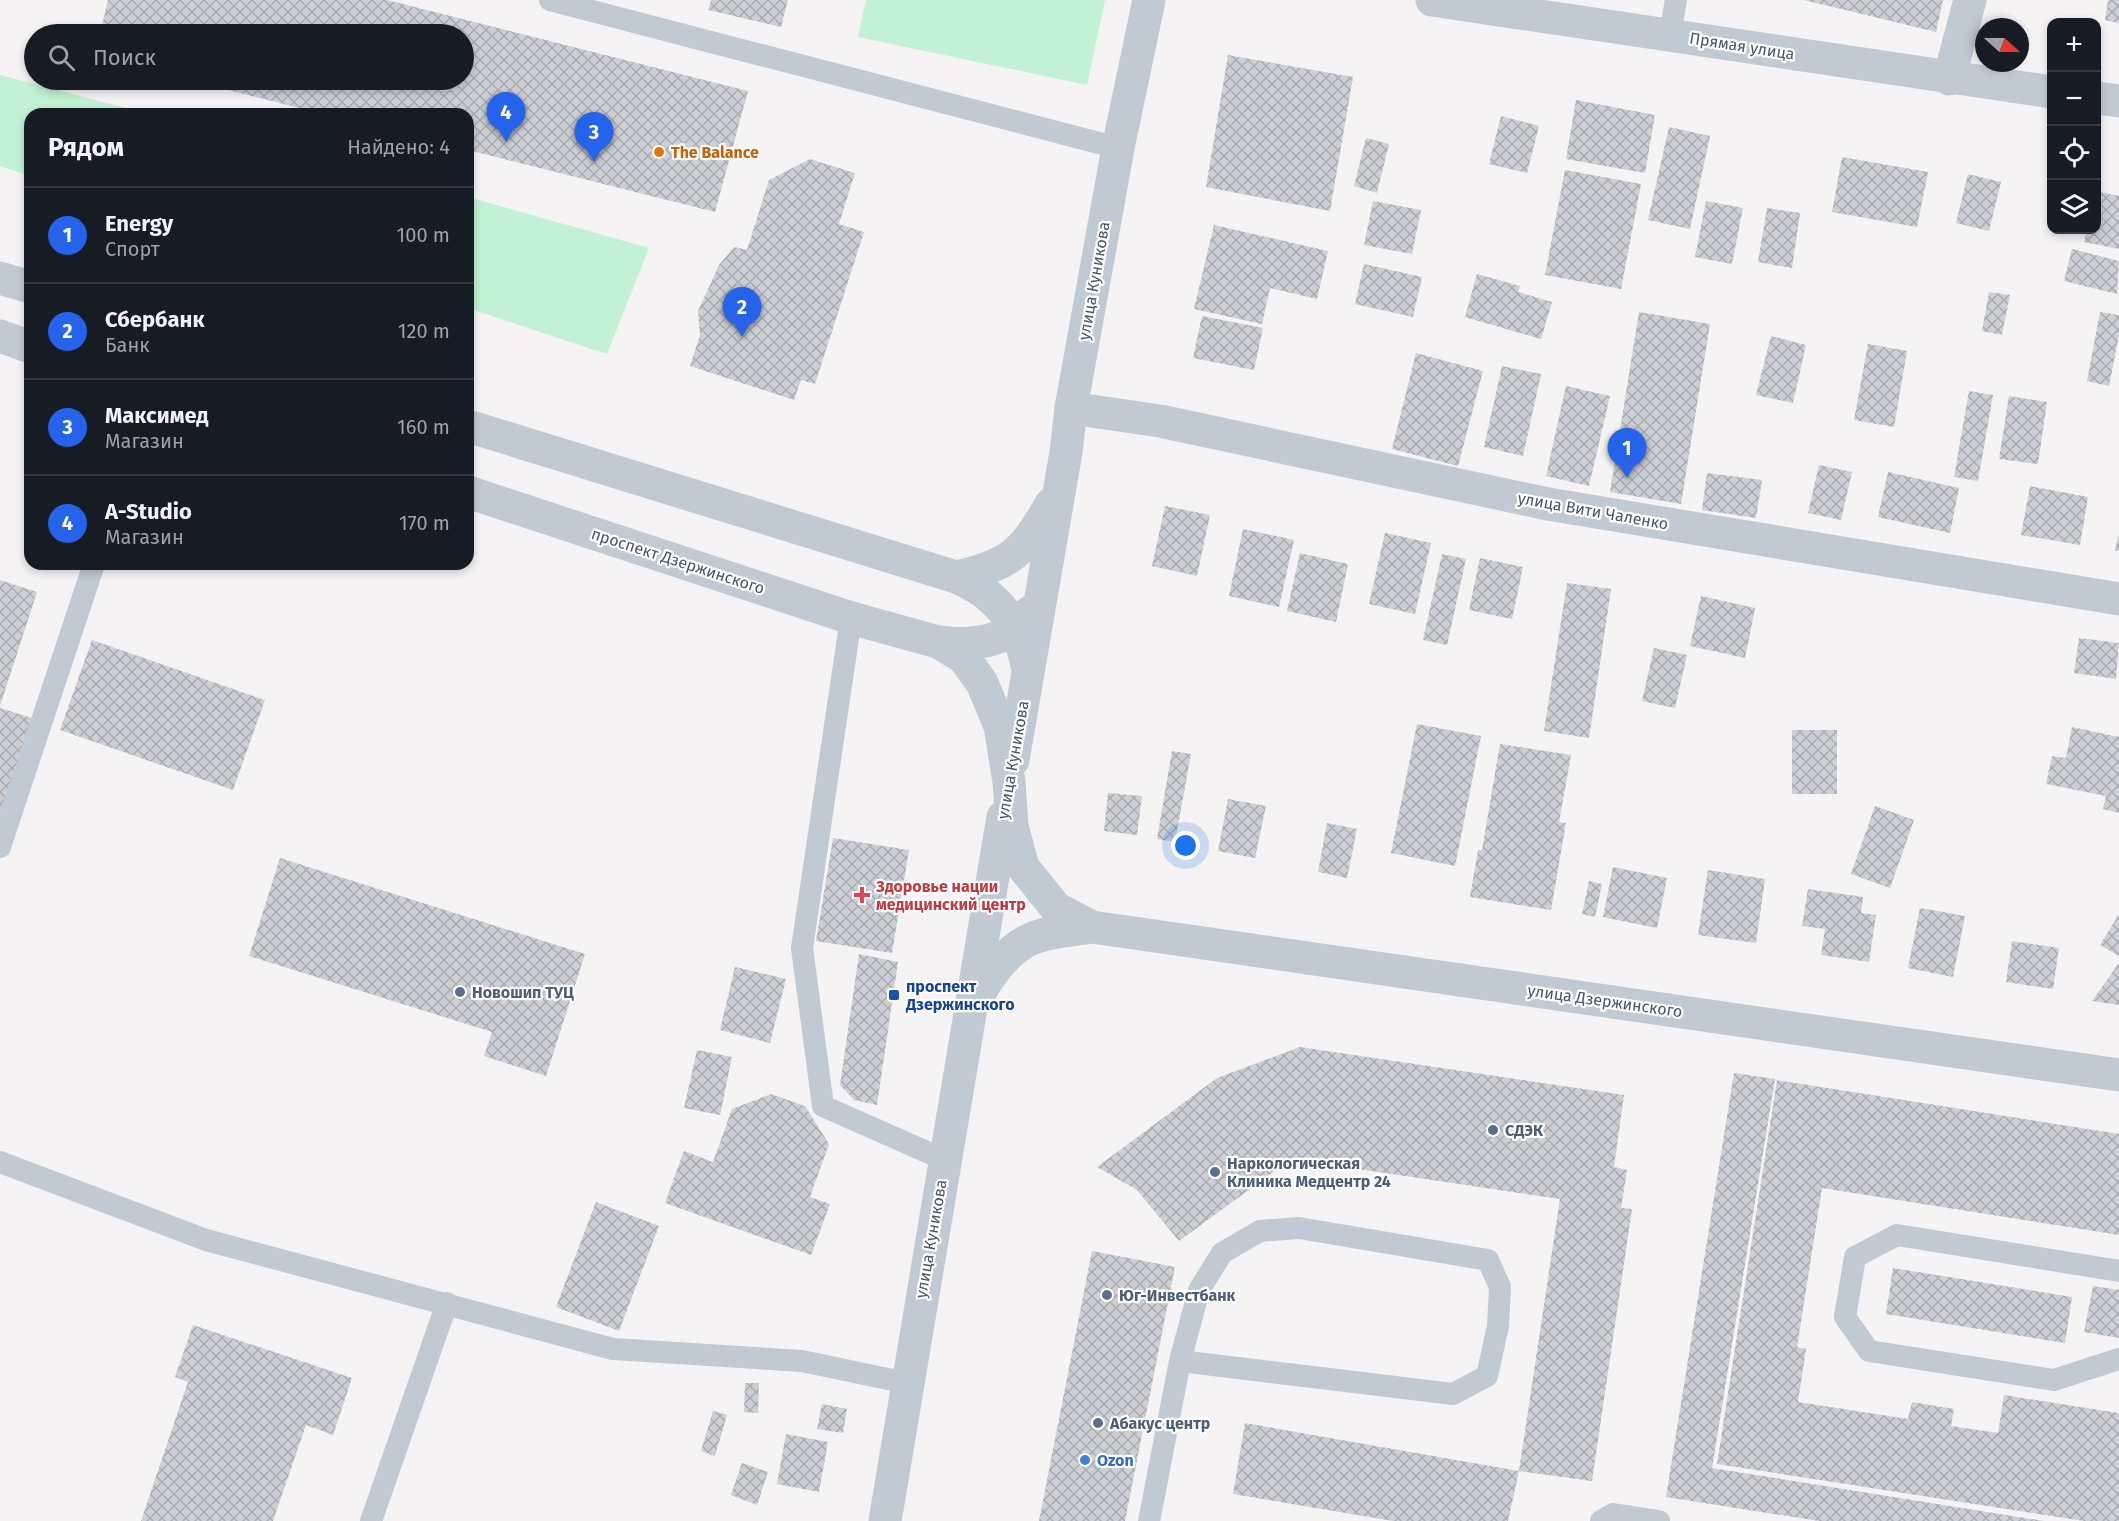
<!DOCTYPE html>
<html lang="ru">
<head>
<meta charset="utf-8">
<style>
  :root { --surface:#171b24; --page:#242831; --text:#f1f3f6; --muted:#9ea1a6; --line:#363941; --accent:#2563eb }
  body { margin:0; font-family:"Fira Sans",sans-serif; background:var(--page); color:var(--text) }
  .controls { position:absolute; right:18px; top:18px; display:grid; overflow:hidden; border-radius:12px; box-shadow:0 3px 9px #0003 }
  .controls button { width:54px; height:54px; display:grid; place-items:center; padding:0; border:0; border-bottom:2px solid var(--line); background:var(--surface); color:var(--text); font:30px sans-serif }
  .compass { position:absolute; left:1975px; top:18px; width:54px; height:54px; border-radius:50%; background:var(--surface); box-shadow:0 3px 9px #0003; rotate:111deg }
  .you { position:absolute; left:1186px; top:846px; width:21px; height:21px; margin:-15px; border:4px solid #fff; border-radius:50%; background:#1a73e8; box-shadow:0 0 0 9px #1a73e833 }
  .badge { display:grid; place-items:center; width:39px; height:39px; border-radius:50%; background:var(--accent); color:#fff; font-size:20px; font-weight:700 }
  .pin { position:absolute; translate:-50% -50px; filter:drop-shadow(0 2px 3px #0008) }
  .pin::after { content:''; position:absolute; top:32px; width:21px; height:18px; background:inherit; clip-path:polygon(0 0,100% 0,50% 100%) }
  .list { margin:0; padding:0; list-style:none }
  h2 { display:flex; justify-content:space-between; align-items:center; height:78px; margin:0; padding:0 24px; font-size:26px }
  h2 small { font-size:20px; font-weight:400; color:var(--muted) }
  .list li { display:grid; grid-template-columns:39px 1fr auto; gap:18px; align-items:center; box-sizing:border-box; height:96px; padding:0 24px; border-top:2px solid var(--line) }
  .list b { display:block; font-size:22px; white-space:nowrap }
  .list p { margin:0; font-size:20px; white-space:nowrap; color:var(--muted) }
  .list em { font-size:20px; font-style:normal; color:var(--muted) }
  .icon { flex:none; width:33px; height:33px; fill:none; stroke:currentColor; stroke-width:2; stroke-linecap:round; stroke-linejoin:round }
  .map { position:relative; flex:none; width:2119px; height:1521px; overflow:hidden }
  .search { position:absolute; background:var(--surface); box-shadow:0 3px 9px #0003; left:24px; top:24px; width:450px; height:66px; display:flex; align-items:center; gap:15px; box-sizing:border-box; padding:0 21px; border-radius:33px; color:var(--muted); font-size:22px }
  .panel { position:absolute; background:var(--surface); box-shadow:0 3px 9px #0003; left:24px; top:108px; width:450px; height:462px; border-radius:18px }
  .map>svg:first-child { display:block }
  .grass { fill:#c3f1d5 }
  .building { fill:url(#building-cross-hatch) }
  .lines { fill:none; stroke-linecap:round; stroke-linejoin:round }
  .service { stroke:#c1cad2; stroke-width:22 }
  .minor { stroke:#c1cad2; stroke-width:33 }
  .tertiary { stroke:#c1cad2; stroke-width:33 }
  .food-dot { fill:#e8710a; stroke:#fff; stroke-width:2 }
  .health-dot { fill:#e0444e; stroke:#fff; stroke-width:2 }
  .service-dot { fill:#5c6f8a; stroke:#fff; stroke-width:2 }
  .transit-dot { fill:#1a4fb4; stroke:#fff; stroke-width:2 }
  .shop-dot { fill:#3f7fe0; stroke:#fff; stroke-width:2 }
  .labels { text-anchor:middle; dominant-baseline:central; stroke-width:4.5; stroke-linejoin:round; paint-order:stroke }
  .street-label { font-size:16px; fill:#4a5661; stroke:#fff }
  .food-label { font-size:16px; font-weight:bold; fill:#c56008; stroke:#fff; text-anchor:start }
  .health-label { font-size:16px; font-weight:bold; fill:#be3a42; stroke:#fff; text-anchor:start }
  .transit-label { font-size:16px; font-weight:bold; fill:#164399; stroke:#fff; text-anchor:start }
  .service-label { font-size:16px; font-weight:bold; fill:#4e5e75; stroke:#fff; text-anchor:start }
  .shop-label { font-size:16px; font-weight:bold; fill:#366cbe; stroke:#fff; text-anchor:start }
</style>
</head>
<body>
<div class="map">
<svg width="2119" height="1521" viewBox="0 0 2119 1521">
  <defs>
    <pattern id="building-cross-hatch" width="8" height="8" patternUnits="userSpaceOnUse" patternTransform="scale(1.5)"><rect width="8" height="8" fill="#cdcfd5"/><path d="M0 0l8 8M0 8l8-8" fill="none" stroke="#a8abb0"/></pattern>
  </defs>
  <rect width="100%" height="100%" fill="#f5f3f3"/>
  <!-- grass -->
  <path class="grass" d="M866 0H1105L1087 85 858 37Z
    M0 75 149 114H30V176L0 166Z
    M468 197 649 248 607 354 468 308Z"/>
  <!-- building -->
  <path class="building" d="M108 0H387L748 91 715 212 468 150V114H323L189 80H464V34H100Z
    M711 0H788L781 27 708 10Z
    M1804 0H1943L1936 32Z
    M2108 0H2119V23L2105 20Z
    M1228 55 1353 77 1330 211 1206 187Z
    M1576 100 1655 115 1645 173 1566 159Z
    M1501 116 1539 126 1527 173 1489 164Z
    M1669 127 1710 136 1690 229 1648 220Z
    M1366 138 1389 144 1377 193 1354 186Z
    M1842 157 1928 172 1917 227 1832 212Z
    M810 159 855 173 839 224 864 232 815 384 801 380 794 400 690 366 700 335 698 311 719 265 734 247 747 250 769 180Z
    M1565 170 1641 184 1621 289 1545 275Z
    M1968 174 2001 182 1989 231 1956 223Z
    M2096 191 2119 196V249L2084 242 2087 230H2096Z
    M1373 201 1421 210 1412 254 1364 245Z
    M1706 201 1743 208 1732 264 1695 257Z
    M1767 208 1800 213 1792 268 1758 262Z
    M1214 225 1328 251 1317 299 1270 288 1262 324 1194 309Z
    M2072 249 2119 261 2117 294 2064 281Z
    M1364 264 1422 277 1413 317 1355 304Z
    M1477 274 1520 286 1518 292 1552 302 1541 339 1465 317Z
    M1989 292 2010 295 2002 335 1982 331Z
    M1639 312 1710 324 1681 504 1610 492Z
    M2100 312 2119 315V335L2109 386 2087 381Z
    M1202 316 1263 328 1254 370 1193 358Z
    M1771 336 1806 345 1793 403 1756 395Z
    M1868 344 1907 351 1894 427 1854 420Z
    M1416 353 1483 371 1458 466 1392 449Z
    M1502 366 1541 374 1523 456 1484 447Z
    M1566 386 1610 396 1589 486 1546 476Z
    M1969 391 1993 395 1978 481 1954 477Z
    M2009 396 2047 402 2038 464 1999 459Z
    M1819 465 1852 472 1841 520 1808 513Z
    M1888 472 1959 488 1950 533 1878 517Z
    M1707 473 1762 480 1756 518 1702 510Z
    M2030 486 2088 497 2080 545 2021 535Z
    M1165 506 1210 515 1197 576 1152 566Z
    M1243 529 1294 540 1279 607 1229 596Z
    M1385 533 1431 543 1415 614 1369 604Z
    M2118 536 2119 537V551H2115Z
    M1300 553 1348 564 1336 622 1287 611Z
    M1442 554 1466 559 1447 645 1423 640Z
    M1480 558 1523 567 1512 619 1469 610Z
    M0 580 37 592 0 706Z
    M1567 583 1611 589 1589 738 1544 731Z
    M1701 596 1755 608 1745 658 1690 646Z
    M2079 638 2119 643 2116 679 2074 673Z
    M92 640 265 700 233 790 60 730Z
    M1654 648 1687 655 1675 708 1642 701Z
    M0 708 32 718 0 815Z
    M1417 724 1481 736 1455 866 1391 853Z
    M2072 727 2119 737V813L2103 809 2106 796 2046 784 2052 756 2066 758Z
    M1792 730H1837V794H1792Z
    M1500 744 1571 755 1559 822 1566 823 1551 910 1470 897 1478 850H1482Z
    M1172 751 1191 754 1175 842 1157 839Z
    M1108 793 1142 796 1137 835 1104 831Z
    M1228 799 1266 806 1255 858 1218 851Z
    M1875 806 1914 820 1890 888 1851 874Z
    M1327 823 1357 829 1347 878 1318 872Z
    M833 838 909 850 892 953 816 941Z
    M280 858 585 954 546 1076 484 1056 492 1032 249 956Z
    M1613 867 1667 878 1657 928 1603 917Z
    M1708 870 1765 879 1756 943 1698 935Z
    M1589 881 1602 884 1595 917 1582 914Z
    M1808 889 1863 897 1861 913 1876 915 1869 962 1821 955 1825 929 1802 926Z
    M1920 908 1965 916 1953 977 1908 968Z
    M2119 914V956L2100 945Z
    M2012 941 2059 948 2053 989 2006 982Z
    M859 954 898 962 877 1105 854 1100 840 1085Z
    M2119 963V1005L2092 1001Z
    M735 967 786 979 770 1043 720 1030Z
    M1300 1047 1624 1095 1614 1167 1627 1170 1621 1208 1632 1209 1592 1481 1519 1471 1560 1199 1291 1159 1179 1241 1137 1190 1097 1167 1217 1078Z
    M697 1050 732 1057 720 1115 684 1108Z
    M1734 1073 1775 1079 1712 1468 2044 1521H1819L1666 1497Z
    M1777 1080 2119 1134V1235L1822 1188 1797 1347 1806 1349 1798 1402 1908 1419 1912 1402 1954 1409 1951 1426 1998 1433 2004 1395 2119 1413V1521H2084L1717 1464Z
    M771 1094 805 1106 829 1144 810 1197 830 1204 811 1255 665 1203 684 1151 713 1162 732 1109Z
    M596 1202 659 1226 619 1331 556 1307Z
    M1092 1251 1175 1267 1125 1521H1039Z
    M1893 1268 2072 1297 2065 1343 1886 1314Z
    M2093 1286 2119 1290V1338L2084 1332Z
    M193 1325 352 1378 333 1435 306 1425 273 1521H141L188 1382 175 1377Z
    M745 1383H759L758 1413 744 1412Z
    M822 1404 847 1409 843 1433 817 1429Z
    M713 1411 727 1415 715 1456 701 1451Z
    M1245 1423 1519 1471 1508 1521H1393L1233 1494Z
    M786 1434 828 1442 819 1492 777 1484Z
    M742 1463 768 1472 757 1505 731 1495Z"/>
  <g class="lines">
    <!-- service -->
    <path class="service" d="M550 0 1118 148
      M1670 35 1676 0
      M851 618 802 948 823 1106 945 1160
      M0 847 94 564
      M0 1162 206 1240 613 1349 802 1361 907 1383
      M2119 1271 1897 1235 1855 1257 1845 1317 1869 1351 2054 1380 2119 1359
      M371 1521 447 1303
      M1149 1521 1180 1361 1199 1290 1222 1253 1260 1231 1299 1228 1488 1260 1500 1287 1498 1326 1487 1376 1453 1394 1180 1361
      M1601 1521 1613 1514 1659 1521"/>
    <!-- minor -->
    <path class="minor" d="M1432 0 2052 92
      M1949 79 1970 0
      M2096 98 2119 101
      M1071 408 1160 421 1548 504 2119 599"/>
    <!-- tertiary -->
    <path class="tertiary" d="M0 278 30 287
      M0 336 30 347
      M468 426 956 577C1010 565 1023 553 1051 504
      M468 492 851 618 938 642 964 658 982 683 1000 726 1009 782 1012 826 1023 867 1056 908 1092 927 2119 1075
      M956 577C997 594 1018 621 1027 665
      M938 642C971 646 1010 643 1030 612
      M1013 760 1066 452 1071 408 1118 148 1149 0
      M977 998C989 975 1007 950 1031 939 1049 931 1073 930 1092 927
      M885 1521 1003 817"/>
  </g>
  <!-- markers -->
  <circle class="food-dot" cx="659" cy="152" r="6"/>
  <path class="health-dot" d="M859 886h6v6h6v6h-6v6h-6v-6h-6v-6h6z"/>
  <g class="service-dot">
    <circle cx="460" cy="992" r="6"/>
    <circle cx="1493" cy="1130" r="6"/>
    <circle cx="1215" cy="1172" r="6"/>
    <circle cx="1107" cy="1295" r="6"/>
    <circle cx="1098" cy="1423" r="6"/>
  </g>
  <rect class="transit-dot" x="888" y="989" width="12" height="12" rx="3"/>
  <circle class="shop-dot" cx="1085" cy="1460" r="6"/>
  <g class="labels">
    <!-- street labels -->
    <g class="street-label">
      <text transform="translate(1742 46) rotate(9)">Прямая улица</text>
      <text transform="translate(1094 281) rotate(-80)">улица Куникова</text>
      <text transform="translate(1593 511) rotate(10)">улица Вити Чаленко</text>
      <text transform="translate(678 561) rotate(18)">проспект Дзержинского</text>
      <text transform="translate(1013 760) rotate(-80)">улица Куникова</text>
      <text transform="translate(1605 1001) rotate(8)">улица Дзержинского</text>
      <text transform="translate(931 1239) rotate(-80)">улица Куникова</text>
    </g>
    <!-- food labels -->
    <g class="food-label">
      <text x="671" y="152">The Balance</text>
    </g>
    <!-- health labels -->
    <g class="health-label">
      <text x="876" y="886">Здоровье нации<tspan x="876" dy="18">медицинский центр</tspan></text>
    </g>
    <!-- transit labels -->
    <g class="transit-label">
      <text x="906" y="986">проспект<tspan x="906" dy="18">Дзержинского</tspan></text>
    </g>
    <!-- service labels -->
    <g class="service-label">
      <text x="472" y="992">Новошип ТУЦ</text>
      <text x="1505" y="1130">СДЭК</text>
      <text x="1227" y="1163">Наркологическая<tspan x="1227" dy="18">Клиника Медцентр 24</tspan></text>
      <text x="1119" y="1295">Юг-Инвестбанк</text>
      <text x="1110" y="1423">Абакус центр</text>
    </g>
    <!-- shop labels -->
    <g class="shop-label">
      <text x="1097" y="1460">Ozon</text>
    </g>
  </g>
</svg>
<div class="controls">
<button>+</button>
<button>−</button>
<button><svg class="icon" aria-label="locate" viewBox="0 0 24 24"><circle cx="12" cy="12" r="6"/><path d="M12 2v4M12 18v4M2 12h4M18 12h4"/></svg></button>
<button><svg class="icon" aria-label="layers" viewBox="0 0 24 24"><path d="M12 4l9 5-9 5-9-5zM3 14l9 5 9-5"/></svg></button>
</div>
<svg class="compass" viewBox="-18 -18 36 36"><path d="M0-13l5 13h-10z" fill="#e53935"/><path d="M0 13l5-13h-10z" fill="#9ea1a6"/></svg>
<div class="you"></div>
<div class="pin badge" style="left:1627px;top:478px">1</div>
<div class="pin badge" style="left:742px;top:337px">2</div>
<div class="pin badge" style="left:594px;top:162px">3</div>
<div class="pin badge" style="left:506px;top:142px">4</div>
<div class="search"><svg class="icon" aria-label="search" viewBox="0 0 24 24"><circle cx="10" cy="10" r="6"/><path d="M15 15l6 6"/></svg>Поиск</div>
<section class="panel">
<h2>Рядом<small>Найдено: 4</small></h2>
<ul class="list">
<li><span class="badge">1</span><div><b>Energy</b><p>Спорт</p></div><em>100 m</em></li>
<li><span class="badge">2</span><div><b>Сбербанк</b><p>Банк</p></div><em>120 m</em></li>
<li><span class="badge">3</span><div><b>Максимед</b><p>Магазин</p></div><em>160 m</em></li>
<li><span class="badge">4</span><div><b>A-Studio</b><p>Магазин</p></div><em>170 m</em></li>
</ul>
</section>
</div>
</body>
</html>
